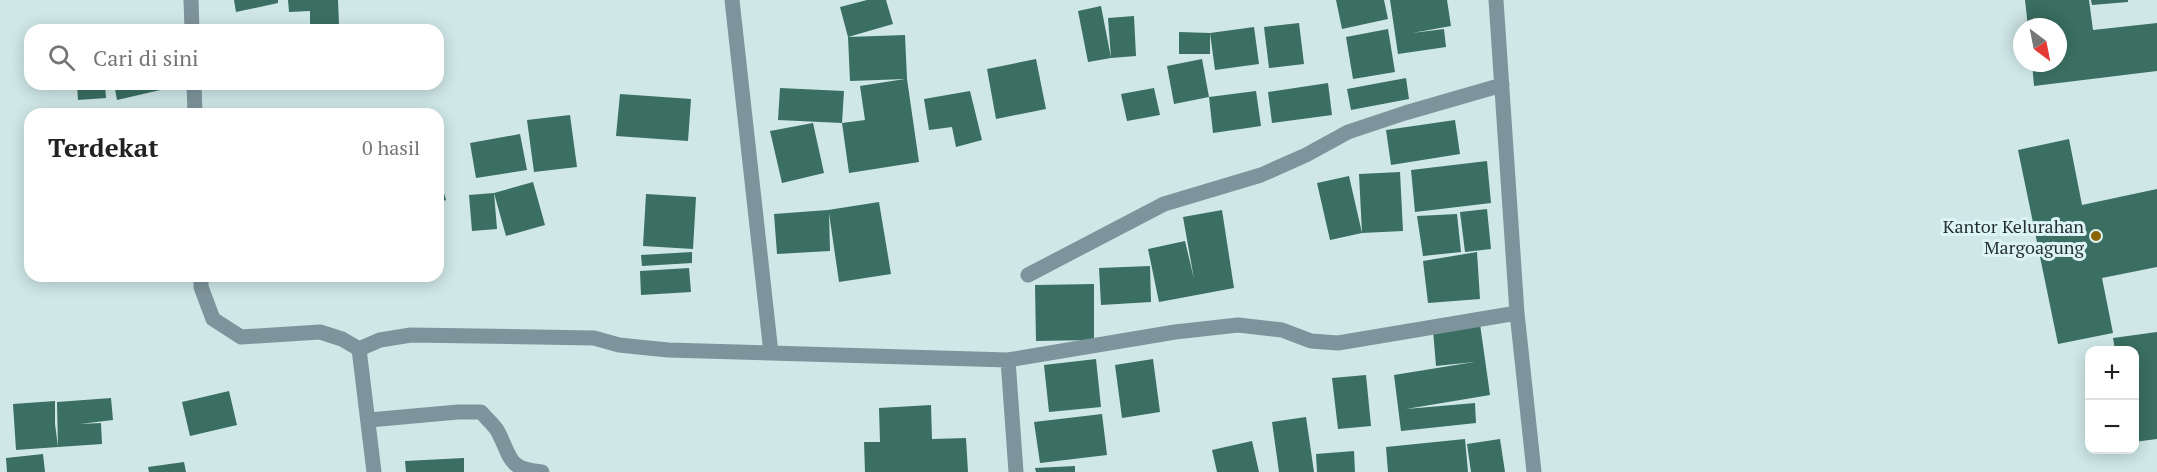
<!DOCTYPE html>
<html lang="id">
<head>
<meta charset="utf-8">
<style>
  :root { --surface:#fff; --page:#f2f2f2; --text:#222; --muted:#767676; --line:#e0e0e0 }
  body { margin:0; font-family:"PT Serif",serif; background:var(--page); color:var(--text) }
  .controls { position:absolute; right:18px; bottom:18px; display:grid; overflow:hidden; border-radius:12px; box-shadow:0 3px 15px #0003 }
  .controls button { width:54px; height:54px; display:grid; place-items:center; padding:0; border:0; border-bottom:2px solid var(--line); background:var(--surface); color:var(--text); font:30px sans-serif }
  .compass { position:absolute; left:2013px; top:18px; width:54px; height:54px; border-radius:50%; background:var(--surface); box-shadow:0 3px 15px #0003; rotate:148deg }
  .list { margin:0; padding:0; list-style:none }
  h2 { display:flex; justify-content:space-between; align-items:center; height:78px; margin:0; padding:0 24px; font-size:26px }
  h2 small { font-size:20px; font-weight:400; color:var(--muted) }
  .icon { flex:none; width:33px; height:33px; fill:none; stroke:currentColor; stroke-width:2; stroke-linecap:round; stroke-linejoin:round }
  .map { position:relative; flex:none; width:2157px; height:472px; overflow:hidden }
  .search { position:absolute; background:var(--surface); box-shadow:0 3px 15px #0003; left:24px; top:24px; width:420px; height:66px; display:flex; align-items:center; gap:15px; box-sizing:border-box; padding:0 21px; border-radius:18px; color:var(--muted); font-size:22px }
  .panel { position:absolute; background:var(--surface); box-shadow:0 3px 15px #0003; left:24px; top:108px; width:420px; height:174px; border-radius:18px }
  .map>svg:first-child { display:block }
  .building { fill:#3a6f62 }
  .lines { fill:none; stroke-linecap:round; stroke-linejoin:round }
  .minor { stroke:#7e949c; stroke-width:15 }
  .poi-dot { fill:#8a6503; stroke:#dcf4f5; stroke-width:2 }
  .labels { text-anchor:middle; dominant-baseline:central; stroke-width:6; stroke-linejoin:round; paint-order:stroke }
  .poi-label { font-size:18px; fill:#273030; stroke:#dcf4f5; text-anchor:end }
</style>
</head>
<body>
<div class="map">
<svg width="2157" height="472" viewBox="0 0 2157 472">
  <rect width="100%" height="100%" fill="#cfe7e7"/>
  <!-- building -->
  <path class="building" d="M234 0H278V3L236 12Z
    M288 0H338L339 25 310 26V11L289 12Z
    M867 0H886L893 24 848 37 840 7Z
    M1336 0H1384L1388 19 1342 29Z
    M1390 0H1447L1451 26 1412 33 1444 29 1446 47 1398 54Z
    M2025 0H2089L2093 30 2157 23V71L2034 86 2032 63H2058V27H2028Z
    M2091 0H2128V2L2092 5Z
    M1101 6 1111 58 1088 62 1078 11Z
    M1134 16 1136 56 1111 58 1108 18Z
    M1299 23 1304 64 1269 68 1264 27Z
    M1254 27 1259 64 1215 70 1210 33Z
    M1388 29 1395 72 1353 79 1346 37Z
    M1179 32 1210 33V54H1179Z
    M905 35 907 79 919 162 849 173 842 123 778 120 780 88 844 91 842 123 865 120 860 86 905 79 850 81 848 37Z
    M1036 59 1046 109 996 119 987 69Z
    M1202 59 1209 97 1174 104 1167 66Z
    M1406 78 1409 99 1351 110 1347 89Z
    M1328 83 1332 115 1272 123 1268 92Z
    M77 84H105L106 98 78 100Z
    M114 84H182V85L117 100Z
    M1154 88 1160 115 1127 121 1121 94Z
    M970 91 982 140 956 147 952 127 929 130 924 99Z
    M1256 91 1261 126 1213 133 1209 97Z
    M620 94 691 99 688 141 616 136Z
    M570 115 577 167 534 172 527 120Z
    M1455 120 1460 154 1391 165 1386 130Z
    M813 123 824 173 782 183 770 131Z
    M520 134 527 170 476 178 470 143Z
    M2069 139 2082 205 2157 189V267L2102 278 2113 333 2058 344 2018 150Z
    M1487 161 1491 203 1415 212 1411 170Z
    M1400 172 1403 231 1362 233 1330 240 1317 183 1349 176 1362 233 1359 174Z
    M439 176 446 200 438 203V177Z
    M533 182 545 225 506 236 494 193Z
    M494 193 497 229 472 231 469 195Z
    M646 194 696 197 693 249 643 246Z
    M879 202 891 274 839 282 829 213 830 251 777 254 774 214 828 210Z
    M1487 209 1491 249 1465 252 1460 212Z
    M1222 210 1234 288 1159 302 1148 249 1185 241 1194 279 1183 217Z
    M1457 214 1461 252 1423 256 1417 216Z
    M692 252V263L642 266 641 255Z
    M1477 252 1480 299 1428 303 1423 261Z
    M1150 266 1151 302 1101 305 1099 268Z
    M689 268 691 292 641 295 640 271Z
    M1094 284V340L1036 341 1035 285Z
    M1480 324 1490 395 1406 409 1475 403 1476 423 1401 431 1394 375 1474 362 1436 366 1433 330Z
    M2157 332V439L2134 442V350H2115L2113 338Z
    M1096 359 1101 407 1049 412 1044 365Z
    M1153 359 1160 412 1122 418 1115 365Z
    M1366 375 1371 426 1338 429 1332 378Z
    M229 391 237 425 190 436 182 402Z
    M111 398 113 420 80 424 101 423 102 444 58 447 16 450 13 404 55 401V424L58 447 57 402Z
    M931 405 932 439 966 438 968 472H865L864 442H880L879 408Z
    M1102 414 1107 455 1040 463 1034 422Z
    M1306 417 1314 472H1279L1272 422Z
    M1465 439 1468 472H1388L1386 447Z
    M1500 439 1505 472H1471L1467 444Z
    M1252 441 1259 472H1217L1212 450Z
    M1354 451 1355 472H1317L1316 454Z
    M43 454 45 472H7L6 458Z
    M464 458V472H406L405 461Z
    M184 462 186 472H149L148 467Z
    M1075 466V472H1036L1035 468Z"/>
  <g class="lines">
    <!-- minor -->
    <path class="minor" d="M191 0 192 30
      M732 0 771 353
      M1496 0 1517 313 1534 472
      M194 84 195 114
      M1028 275 1164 204 1261 175 1306 155 1348 132 1405 113 1502 85
      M201 276V287L213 319 241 337 320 332 342 339 359 349
      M359 349 380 340 411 335 594 338 619 345 668 350 1008 360 1175 332 1238 325 1282 330 1311 341 1338 343 1517 313
      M359 349 374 472
      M1008 360 1016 472
      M369 420 458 412H481C486 418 493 424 497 430 512 457 506 469 542 472"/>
  </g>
  <!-- markers -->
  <circle class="poi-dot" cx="2096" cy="236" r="6"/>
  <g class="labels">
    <!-- poi labels -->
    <g class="poi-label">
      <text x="2084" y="226">Kantor Kelurahan<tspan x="2084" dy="21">Margoagung</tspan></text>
    </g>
  </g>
</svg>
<div class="controls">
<button>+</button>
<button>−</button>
</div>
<svg class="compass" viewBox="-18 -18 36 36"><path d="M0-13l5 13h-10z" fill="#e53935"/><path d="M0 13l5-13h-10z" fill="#767676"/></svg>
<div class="search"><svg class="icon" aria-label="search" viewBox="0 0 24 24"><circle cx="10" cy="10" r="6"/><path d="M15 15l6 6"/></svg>Cari di sini</div>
<section class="panel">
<h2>Terdekat<small>0 hasil</small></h2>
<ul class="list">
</ul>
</section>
</div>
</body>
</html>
